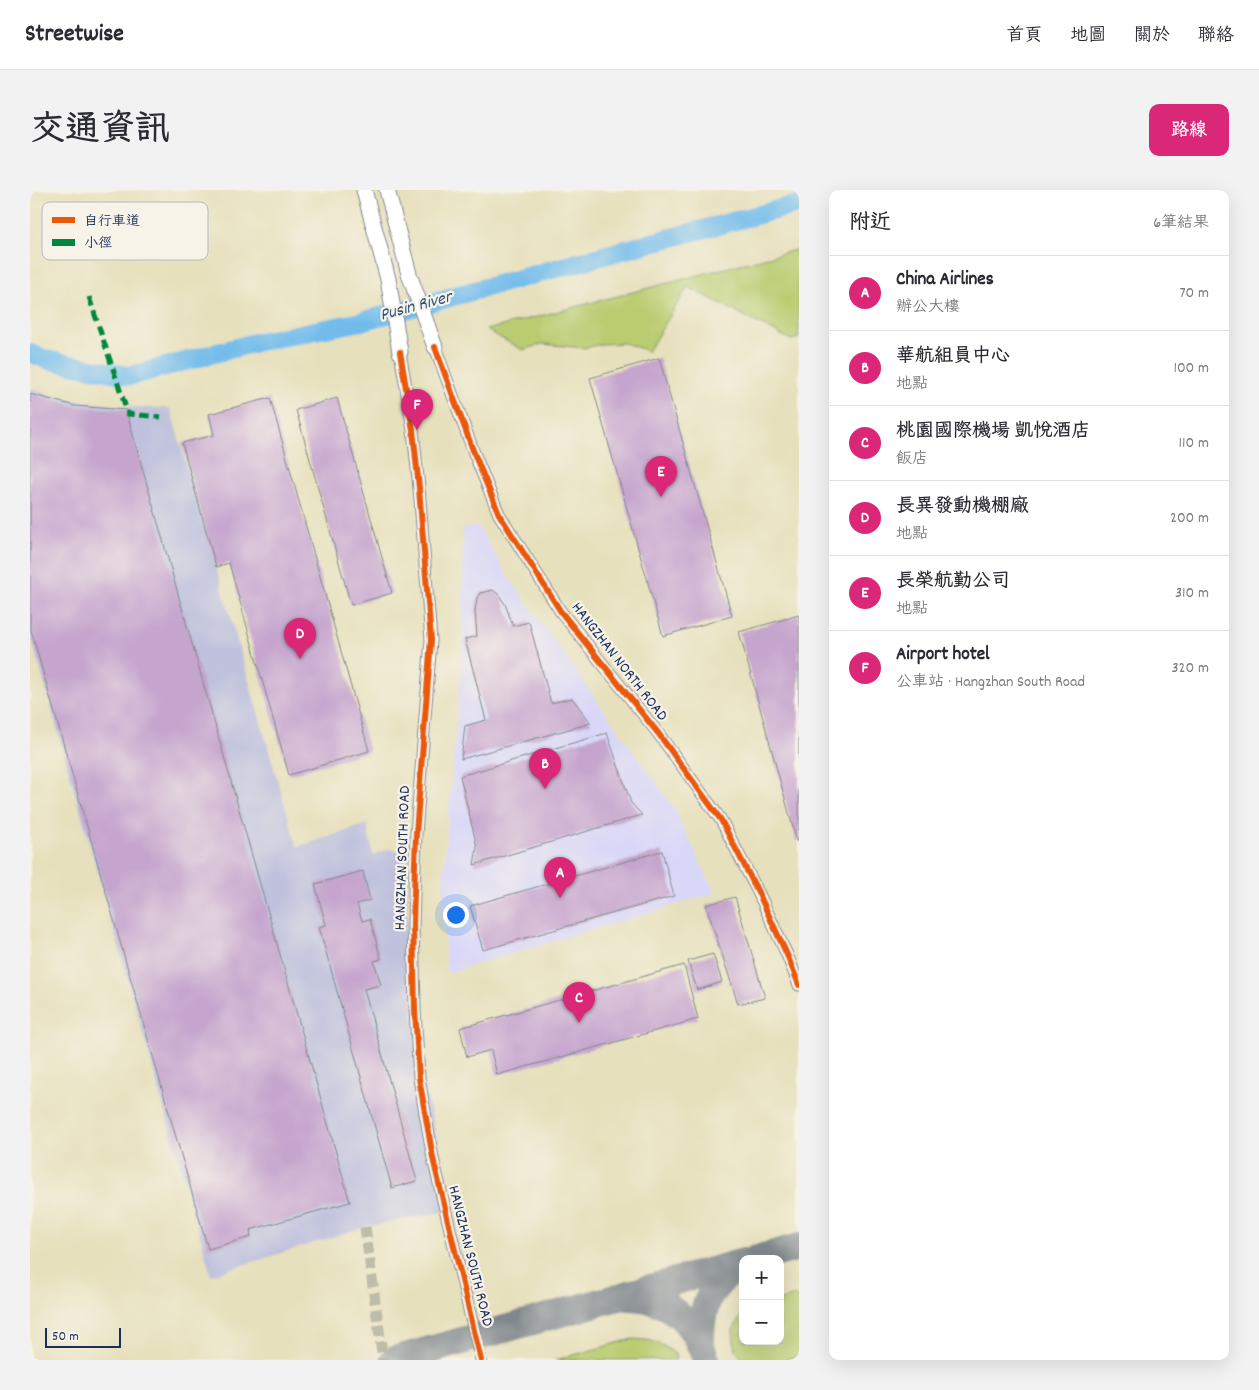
<!DOCTYPE html>
<html lang="zh-TW">
<head>
<meta charset="utf-8">
<style>
  :root { --surface:#fff; --page:#f2f2f3; --text:#2b2b33; --muted:#7c7c81; --line:#e1e1e2; --accent:#db2777 }
  body { margin:0; font-family:Dekko,"LXGW WenKai TC",sans-serif; background:var(--page); color:var(--text) }
  .controls { position:absolute; right:15px; bottom:15px; display:grid; overflow:hidden; border-radius:10px; box-shadow:0 5px 20px #0002 }
  .controls button { width:45px; height:45px; display:grid; place-items:center; padding:0; border:0; border-bottom:1px solid var(--line); background:var(--surface); color:var(--text); font:25px sans-serif }
  .scale { position:absolute; left:15px; bottom:12px; width:76px; box-sizing:border-box; padding-left:5px; border:2px solid #1b2f5e; border-top:0; font-size:14px; line-height:18px; white-space:nowrap; color:#1b2f5e; -webkit-text-stroke:4px #f7f3e8; paint-order:stroke }
  .you { position:absolute; left:425px; top:724px; width:18px; height:18px; margin:-12px; border:4px solid #fff; border-radius:50%; background:#1a73e8; box-shadow:0 0 0 8px #1a73e833 }
  .badge { display:grid; place-items:center; width:32px; height:32px; border-radius:50%; background:var(--accent); color:#fff; font-size:16px; font-weight:700 }
  .pin { position:absolute; translate:-50% -41px; filter:drop-shadow(0 1px 2px #0008) }
  .pin::after { content:''; position:absolute; top:26px; width:18px; height:15px; background:inherit; clip-path:polygon(0 0,100% 0,50% 100%) }
  .list { margin:0; padding:0; list-style:none }
  h2 { display:flex; justify-content:space-between; align-items:center; height:65px; margin:0; padding:0 20px; font-size:21px }
  h2 small { font-size:16px; font-weight:400; color:var(--muted) }
  .list li { display:grid; grid-template-columns:32px 1fr auto; gap:15px; align-items:center; box-sizing:border-box; height:75px; padding:0 20px; border-top:1px solid var(--line) }
  .list b { display:block; font-size:19px; white-space:nowrap }
  .list p { margin:0; font-size:16px; white-space:nowrap; color:var(--muted) }
  .list em { font-size:16px; font-style:normal; color:var(--muted) }
  .map { position:relative; flex:none; width:769px; height:1170px; overflow:hidden; border-radius:10px }
  header { display:flex; align-items:center; gap:30px; box-sizing:border-box; height:70px; padding:0 25px; background:var(--surface); border-bottom:1px solid var(--line) }
  header strong { font-size:24px }
  nav { display:flex; gap:28px; margin-inline-start:auto; font-size:18px }
  .intro { display:flex; align-items:center; justify-content:space-between; box-sizing:border-box; height:120px; padding:0 30px }
  h1 { margin:0; font-size:35px }
  .button { padding:12px 22px; border-radius:10px; background:var(--accent); color:#fff; font-size:18px; font-weight:700 }
  main { display:flex; gap:30px; padding:0 30px }
  aside { flex:1; background:var(--surface); border-radius:10px; box-shadow:0 5px 20px #0002 }
  .map>svg:first-child { display:block }
  .built { fill:#d9d7f8 }
  .industrial { fill:#c0c2dd }
  .green { fill:#b9cc70; stroke:#6a7e67 }
  .lines { fill:none; stroke-linecap:round; stroke-linejoin:round }
  .river { stroke:#72bceb; stroke-width:19 }
  .taxiway { stroke:#81888d; stroke-width:28 }
  .building { fill:#c5a4ce }
  .secondary-tunnel { stroke:#bebda9; stroke-width:11; stroke-dasharray:11 5.5; stroke-linecap:butt }
  .secondary-casing { stroke:#81888d; stroke-width:13 }
  .highway-casing { stroke:#81888d; stroke-width:17 }
  .secondary { stroke:#fff; stroke-width:11 }
  .highway { stroke:#fff; stroke-width:15 }
  .quiet { stroke:#00873e; stroke-width:5; stroke-dasharray:10 5; stroke-linecap:butt }
  .cycleway-casing { stroke:#f7f3e8; stroke-width:9 }
  .cycleway { stroke:#e8590c; stroke-width:6 }
  .labels { text-anchor:middle; dominant-baseline:central; stroke-width:4.5; stroke-linejoin:round; paint-order:stroke }
  .street-label { font-size:16px; fill:#1b2f5e; stroke:#f7f3e8 }
  .water-label { font-size:18px; font-style:italic; fill:#315281; stroke:#f7f3e8 }
  .key { fill:#f7f3e8; stroke:#b5b8bf; stroke-width:1 }
  .key-label { font-size:14px; fill:#1b2f5e }
</style>
</head>
<body>
<header>
<strong>Streetwise</strong>
<nav><a>首頁</a><a>地圖</a><a>關於</a><a>聯絡</a></nav>
</header>
<div class="intro"><h1>交通資訊</h1><a class="button">路線</a></div>
<main>
<div class="map">
<svg width="769" height="1170" viewBox="0 0 769 1170">
  <rect width="100%" height="100%" fill="#f7f3e8"/>
  <filter id="ink" filterUnits="userSpaceOnUse"><feTurbulence type="fractalNoise" baseFrequency=".02" numOctaves="2"/><feDisplacementMap in="SourceGraphic" scale="10" xChannelSelector="R" yChannelSelector="G"/><feConvolveMatrix kernelMatrix="1 2 1 2 8 2 1 2 1" color-interpolation-filters="sRGB"/></filter>
  <filter id="wash" filterUnits="userSpaceOnUse"><feTurbulence type="fractalNoise" baseFrequency=".0096" numOctaves="4" result="noise"/><feDisplacementMap in="SourceGraphic" scale="20" xChannelSelector="R" yChannelSelector="G"/><feGaussianBlur stdDeviation="1.12" result="paint"/><feColorMatrix in="noise" values="0 0 0 0 0 0 0 0 0 0 0 0 0 0 0 0 0 1.4 0 .05"/><feComposite in="paint" operator="in"/></filter>
  <g filter="url(#wash)">
    <rect width="100%" height="100%" fill="#e7e0bc"/>
    <!-- built -->
    <path class="built" d="M447 335 475 382 644 618 685 703 416 783 413 690 433 455V339Z"/>
    <!-- industrial -->
    <path class="industrial" d="M0 198 30 208 98 217 140 218 267 657 337 634 343 665 357 659 368 660 378 677 377 760 388 867 423 1020 335 1037 181 1085 0 443Z"/>
    <!-- green -->
    <path class="green" d="M769 59V148L761 150 658 97 618 161 594 153 571 154 556 158 512 154 493 160 456 140Z
      M769 1105V1166L754 1170H714L705 1161 703 1140 713 1122V1151H750V1110Z
      M602 1149C623 1150 628 1151 645 1164L646 1170H525Z"/>
    <g class="lines">
      <!-- river -->
      <path class="river" d="M0 163 18 170 100 186 227 152 329 132 605 57 769 14"/>
      <!-- taxiway -->
      <path class="taxiway" d="M726 1069 769 1057
        M598 1107C640 1108 664 1132 676 1170
        M671 1156C670 1118 678 1096 711 1075
        M364 1170 713 1072"/>
    </g>
    <g id="blocks">
      <!-- building -->
      <path class="building" d="M629 168 702 426 633 446 560 188Z
        M0 204 45 216 96 220 320 1012 220 1040 221 1047 178 1059 0 437Z
        M240 208 339 561 259 585 199 373 186 377 152 253 184 245 179 224Z
        M307 208 362 403 321 415 266 220Z
        M463 400 468 404 475 414 483 436 499 432 521 513 542 508 561 533 431 569 435 536 456 530 435 449 447 446 445 421 447 408 450 403Z
        M769 425V651L767 652 709 442Z
        M577 543 601 613 612 625 444 675 447 657 430 586Z
        M632 661 644 706 453 760 440 716Z
        M333 681 340 710 327 714 332 731 340 729 351 769 344 771 351 795 334 799 387 991 362 998 289 737 296 735 285 694Z
        M705 707 735 808 708 814 676 715Z
        M683 764 692 792 667 800 658 771Z
        M654 775 668 829 467 885 461 860 437 867 430 838Z"/>
    </g>
  </g>
  <g filter="url(#ink)">
    <use href="#blocks" fill-opacity="0" stroke="#81888d" stroke-width="1"/>
    <g class="lines">
      <!-- secondary-tunnel -->
      <path class="secondary-tunnel" d="M335 1037 353 1170"/>
      <!-- secondary casing -->
      <g class="secondary-casing">
        <path id="secondary" d="M405 157 444 263 469 324 531 422 628 543 691 630 729 704 758 767 769 795
          M370 162 383 240 389 298 401 450 386 644 383 734 385 819 389 888 403 968 451 1170"/>
      </g>
      <!-- highway casing -->
      <g class="highway-casing">
        <path id="highway" d="M334 0 358 89 370 162
          M357 0 379 84 405 157"/>
      </g>
      <!-- secondary -->
      <use href="#secondary" class="secondary"/>
      <!-- highway -->
      <use href="#highway" class="highway"/>
      <!-- quiet -->
      <path class="quiet" d="M59 107 98 224 131 227"/>
      <!-- cycleway casing -->
      <g class="cycleway-casing">
        <path id="cycleway" d="M405 157 444 263 469 324 531 422 628 543 691 630 729 704 758 767 769 795
          M370 162 383 240 389 298 401 450 386 644 383 734 385 819 389 888 403 968 451 1170"/>
      </g>
      <!-- cycleway -->
      <use href="#cycleway" class="cycleway"/>
    </g>
  </g>
  <g class="labels">
    <!-- street labels -->
    <g class="street-label">
      <text transform="translate(589 472) rotate(52)">HANGZHAN NORTH ROAD</text>
      <text transform="translate(373 668) rotate(-88)">HANGZHAN SOUTH ROAD</text>
      <text transform="translate(440 1066) rotate(76)">HANGZHAN SOUTH ROAD</text>
    </g>
    <!-- water labels -->
    <g class="water-label">
      <text transform="translate(386 117) rotate(-15)">Pusin River</text>
    </g>
  </g>
  <!-- legend -->
  <rect x="12" y="12" width="166" height="58" rx="8" class="key"/>
  <rect x="22" y="27" width="23" height="6" fill="#e8590c"/>
  <rect x="22" y="49" width="23" height="7" fill="#00873e"/>
  <g class="key-label">
    <text x="54" y="35">自行車道</text>
    <text x="54" y="57">小徑</text>
  </g>
</svg>
<div class="controls">
<button>+</button>
<button>−</button>
</div>
<div class="scale">50 m</div>
<div class="you"></div>
<div class="pin badge" style="left:530px;top:708px">A</div>
<div class="pin badge" style="left:515px;top:599px">B</div>
<div class="pin badge" style="left:549px;top:833px">C</div>
<div class="pin badge" style="left:270px;top:469px">D</div>
<div class="pin badge" style="left:631px;top:307px">E</div>
<div class="pin badge" style="left:387px;top:240px">F</div>
</div>
<aside>
<h2>附近<small>6筆結果</small></h2>
<ul class="list">
<li><span class="badge">A</span><div><b>China Airlines</b><p>辦公大樓</p></div><em>70 m</em></li>
<li><span class="badge">B</span><div><b>華航組員中心</b><p>地點</p></div><em>100 m</em></li>
<li><span class="badge">C</span><div><b>桃園國際機場 凱悅酒店</b><p>飯店</p></div><em>110 m</em></li>
<li><span class="badge">D</span><div><b>長異發動機棚廠</b><p>地點</p></div><em>200 m</em></li>
<li><span class="badge">E</span><div><b>長榮航勤公司</b><p>地點</p></div><em>310 m</em></li>
<li><span class="badge">F</span><div><b>Airport hotel</b><p>公車站 · Hangzhan South Road</p></div><em>320 m</em></li>
</ul>
</aside>
</main>
</body>
</html>
